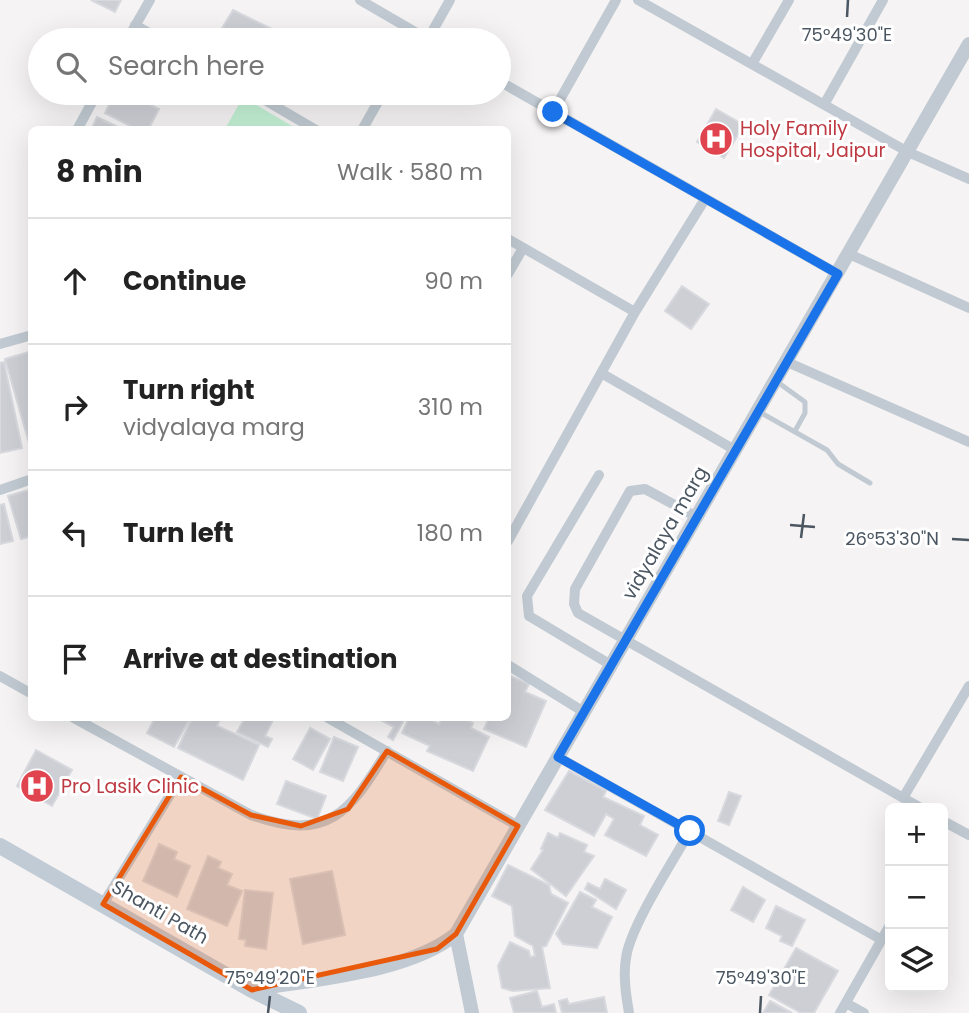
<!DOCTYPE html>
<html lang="en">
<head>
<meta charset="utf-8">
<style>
  :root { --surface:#fff; --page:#f2f2f2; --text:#222; --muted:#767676; --line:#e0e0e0 }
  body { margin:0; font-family:Poppins,sans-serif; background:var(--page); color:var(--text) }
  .controls { position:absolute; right:21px; bottom:21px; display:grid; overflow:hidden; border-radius:10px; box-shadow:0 7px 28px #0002 }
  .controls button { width:63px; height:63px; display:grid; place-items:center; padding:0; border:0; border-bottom:2px solid var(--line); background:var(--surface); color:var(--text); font:35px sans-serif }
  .stop { position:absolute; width:21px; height:21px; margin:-16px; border:5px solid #1a73e8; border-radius:50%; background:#fff }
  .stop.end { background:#1a73e8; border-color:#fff; box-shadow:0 2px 7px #0008 }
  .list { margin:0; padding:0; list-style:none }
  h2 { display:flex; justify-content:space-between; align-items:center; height:91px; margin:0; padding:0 28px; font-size:30px }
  h2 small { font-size:23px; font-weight:400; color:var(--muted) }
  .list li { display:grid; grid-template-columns:46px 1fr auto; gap:21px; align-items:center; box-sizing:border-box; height:126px; padding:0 28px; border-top:2px solid var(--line) }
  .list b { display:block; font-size:26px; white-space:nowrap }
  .list p { margin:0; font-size:23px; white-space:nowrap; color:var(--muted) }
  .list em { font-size:23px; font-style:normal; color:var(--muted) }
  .icon { flex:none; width:38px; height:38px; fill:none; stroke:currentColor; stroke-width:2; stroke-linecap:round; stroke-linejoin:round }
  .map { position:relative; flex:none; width:969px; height:1013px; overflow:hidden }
  .search { position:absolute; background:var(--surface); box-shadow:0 7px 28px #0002; left:28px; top:28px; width:483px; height:77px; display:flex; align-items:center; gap:18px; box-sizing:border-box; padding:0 24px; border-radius:38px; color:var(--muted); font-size:26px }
  .panel { position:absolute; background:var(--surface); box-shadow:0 7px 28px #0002; left:28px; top:126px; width:483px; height:595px; border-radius:10px }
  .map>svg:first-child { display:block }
  .green { fill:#c3f1d5 }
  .building { fill:#cdcfd5; stroke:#d7d9de; stroke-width:2 }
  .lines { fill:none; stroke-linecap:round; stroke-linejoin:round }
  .service { stroke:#c1cad2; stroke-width:5 }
  .minor { stroke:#c1cad2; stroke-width:10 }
  .tertiary { stroke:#c1cad2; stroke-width:14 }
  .secondary { stroke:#c1cbd6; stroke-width:16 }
  .route { stroke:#1a73e8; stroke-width:9 }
  .marked { fill:#e8590c; fill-opacity:0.2; stroke:#e8590c; stroke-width:5; stroke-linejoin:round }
  .ticks { fill:none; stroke:#4a5661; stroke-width:2.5 }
  .labels { text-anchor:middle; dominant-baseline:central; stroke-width:6; stroke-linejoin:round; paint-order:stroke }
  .health-label { font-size:19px; fill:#be3a42; stroke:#fff; text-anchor:start }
  .street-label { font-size:19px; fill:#4a5661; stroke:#fff }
  .ticks-label { font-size:18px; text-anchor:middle; fill:#4a5661; stroke:#fff; stroke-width:6; stroke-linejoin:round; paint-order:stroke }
</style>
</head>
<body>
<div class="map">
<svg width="969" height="1013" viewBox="0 0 969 1013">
  <rect width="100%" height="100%" fill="#f5f3f3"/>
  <!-- green -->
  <path class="green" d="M243 97 297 129H225Z"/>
  <!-- building -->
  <path class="building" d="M91 0H121L115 12Z
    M233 10 282 34 278 40 216 38Z
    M115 93H126L159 109 148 130H138L105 113Z
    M716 109 744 125 724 158 697 142Z
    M97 117 124 130H91Z
    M682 286 709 304 691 329 665 311Z
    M32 351V450H31L5 359Z
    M4 362 22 448 0 453V363Z
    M32 489V536L21 539 8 496Z
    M4 504 13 541 0 544V505Z
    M508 675 529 684 525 692 546 701 526 747 484 729 489 718H508Z
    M155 718H190L174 747 147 733Z
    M192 718H216L220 719 217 726 259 745 243 780 178 748Z
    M245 718H274L265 736 272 739 268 747 237 732Z
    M377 718H405L393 740 388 737 394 727Z
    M409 718H427L439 724 442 718H461L473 723 471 728 489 737 473 771 427 751 430 746 402 733Z
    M310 728 330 739 313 770 293 759Z
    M334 737 358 747 343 781 320 772Z
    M36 750 72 770 52 806 17 786Z
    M569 771 606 791 603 797 644 816 640 825 658 835 646 856 605 835 614 819 606 814 594 836 545 810Z
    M286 781 326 796 317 819 277 804Z
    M729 792 741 796 729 825 718 821Z
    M548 833 558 838 560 833 587 845 584 852 594 856 566 896 531 869 543 850 541 849Z
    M159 844 177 852 174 859 190 866 177 897 143 881Z
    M208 856 221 862 218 868 232 874 227 885 242 891 227 926 187 909Z
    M508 865 549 885 551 894 568 903 546 946 542 947 550 988 513 991 502 988 498 966 510 942 529 951 530 957 535 956 533 946 515 936 512 906 492 896Z
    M332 871 345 935 303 944 290 879Z
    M605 879 626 890 616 909 585 889 588 883 600 889Z
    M743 887 765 900 753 922 731 910Z
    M245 890 273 893 266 949 245 946 246 940 239 939Z
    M580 892 596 900 592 907 612 917 597 948 563 944 556 934Z
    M776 906 805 920 792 946 780 941 782 936 766 928Z
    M796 948 838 971 814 1013H801L769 995Z
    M537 991 542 1007 554 1004 556 1013H514L510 998Z
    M604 997 607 1013H562L559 1001 567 999 569 1004Z
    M770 1001 792 1013H763Z"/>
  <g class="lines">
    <!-- service -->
    <path class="service" d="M776 381 805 402V413L795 431
      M758 411 827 450 838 464 870 483"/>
    <!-- minor -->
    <path class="minor" d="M360 0 429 40
      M638 0 908 152 969 179
      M135 25 162 40
      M428 39 450 0
      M127 40 150 0
      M752 64 789 0
      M499 81 838 274
      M253 93 316 130
      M825 103 883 0
      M553 112 616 0
      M77 130 97 93
      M362 130 383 93
      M508 239 635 312
      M849 254 969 308
      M508 274 523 248
      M0 344 32 335
      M787 362 969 442
      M601 373 735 450
      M599 475 527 596 529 616 611 665
      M0 490 32 479
      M697 517 645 489 630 491 575 589 574 604 578 613 921 808
      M508 541 635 312 705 199
      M508 665 584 712
      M0 676 32 694
      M74 718 251 815C328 843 350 812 387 751
      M328 718 518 826
      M558 757 882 940
      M903 798 969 686
      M943 821 969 835
      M103 904 181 777
      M846 1003 864 1013
      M629 1013C626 995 623 976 626 958 630 927 673 861 690 831
      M840 1013 890 925"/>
    <!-- tertiary -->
    <path class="tertiary" d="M456 934 472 1013
      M252 990C313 979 408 973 456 934L969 44"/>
    <!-- secondary -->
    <path class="secondary" d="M0 846 252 990 299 1013"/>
  </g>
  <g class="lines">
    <!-- route -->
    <path class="route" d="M553 112 838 274 558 757 690 831"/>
  </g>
  <!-- marked area -->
  <path class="marked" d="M387 751 518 826 456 934 437 949 252 990 103 904 181 777 251 815 301 826 348 809Z"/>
  <!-- ticks -->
  <path class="ticks" d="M847 17 848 0M790 525 815 527M801 538 804 514M952 539 969 540M268 1013 270 996M760 1013 761 996"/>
  <!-- icons -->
  <defs>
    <g id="hospital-disc" transform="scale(1.75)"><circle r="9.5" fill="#e0444e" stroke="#fff"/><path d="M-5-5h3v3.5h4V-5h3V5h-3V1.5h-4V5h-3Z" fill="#fff"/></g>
  </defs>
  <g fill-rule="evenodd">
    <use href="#hospital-disc" x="716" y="139"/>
    <use href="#hospital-disc" x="37" y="786"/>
  </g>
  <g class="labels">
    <!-- health labels -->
    <g class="health-label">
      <text x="740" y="128">Holy Family<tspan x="740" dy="22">Hospital, Jaipur</tspan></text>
      <text x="61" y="786">Pro Lasik Clinic</text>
    </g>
    <!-- street labels -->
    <g class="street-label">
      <text transform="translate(665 533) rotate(-60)">vidyalaya marg</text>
      <text transform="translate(160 912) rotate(30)">Shanti Path</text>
    </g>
  </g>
  <g class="ticks-label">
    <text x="847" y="41">75°49'30"E</text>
    <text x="892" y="545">26°53'30"N</text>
    <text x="270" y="984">75°49'20"E</text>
    <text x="761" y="984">75°49'30"E</text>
  </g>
</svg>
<div class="controls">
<button>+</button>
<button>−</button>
<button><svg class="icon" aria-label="layers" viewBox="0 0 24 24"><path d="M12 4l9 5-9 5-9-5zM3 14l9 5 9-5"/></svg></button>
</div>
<div class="stop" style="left:690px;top:831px"></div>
<div class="stop end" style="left:553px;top:112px"></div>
<div class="search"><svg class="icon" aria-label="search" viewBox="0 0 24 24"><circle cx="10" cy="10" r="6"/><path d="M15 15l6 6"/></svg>Search here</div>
<section class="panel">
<h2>8 min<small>Walk · 580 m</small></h2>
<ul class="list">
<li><svg class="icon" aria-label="ahead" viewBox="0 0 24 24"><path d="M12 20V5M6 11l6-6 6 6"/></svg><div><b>Continue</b></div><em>90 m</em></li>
<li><svg class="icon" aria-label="right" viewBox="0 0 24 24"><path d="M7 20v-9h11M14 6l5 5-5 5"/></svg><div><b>Turn right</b><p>vidyalaya marg</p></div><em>310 m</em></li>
<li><svg class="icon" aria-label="left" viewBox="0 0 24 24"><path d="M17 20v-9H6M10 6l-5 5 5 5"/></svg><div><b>Turn left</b></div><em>180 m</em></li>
<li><svg class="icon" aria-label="arrive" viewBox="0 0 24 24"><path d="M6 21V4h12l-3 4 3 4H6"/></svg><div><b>Arrive at destination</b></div></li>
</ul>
</section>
</div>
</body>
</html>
